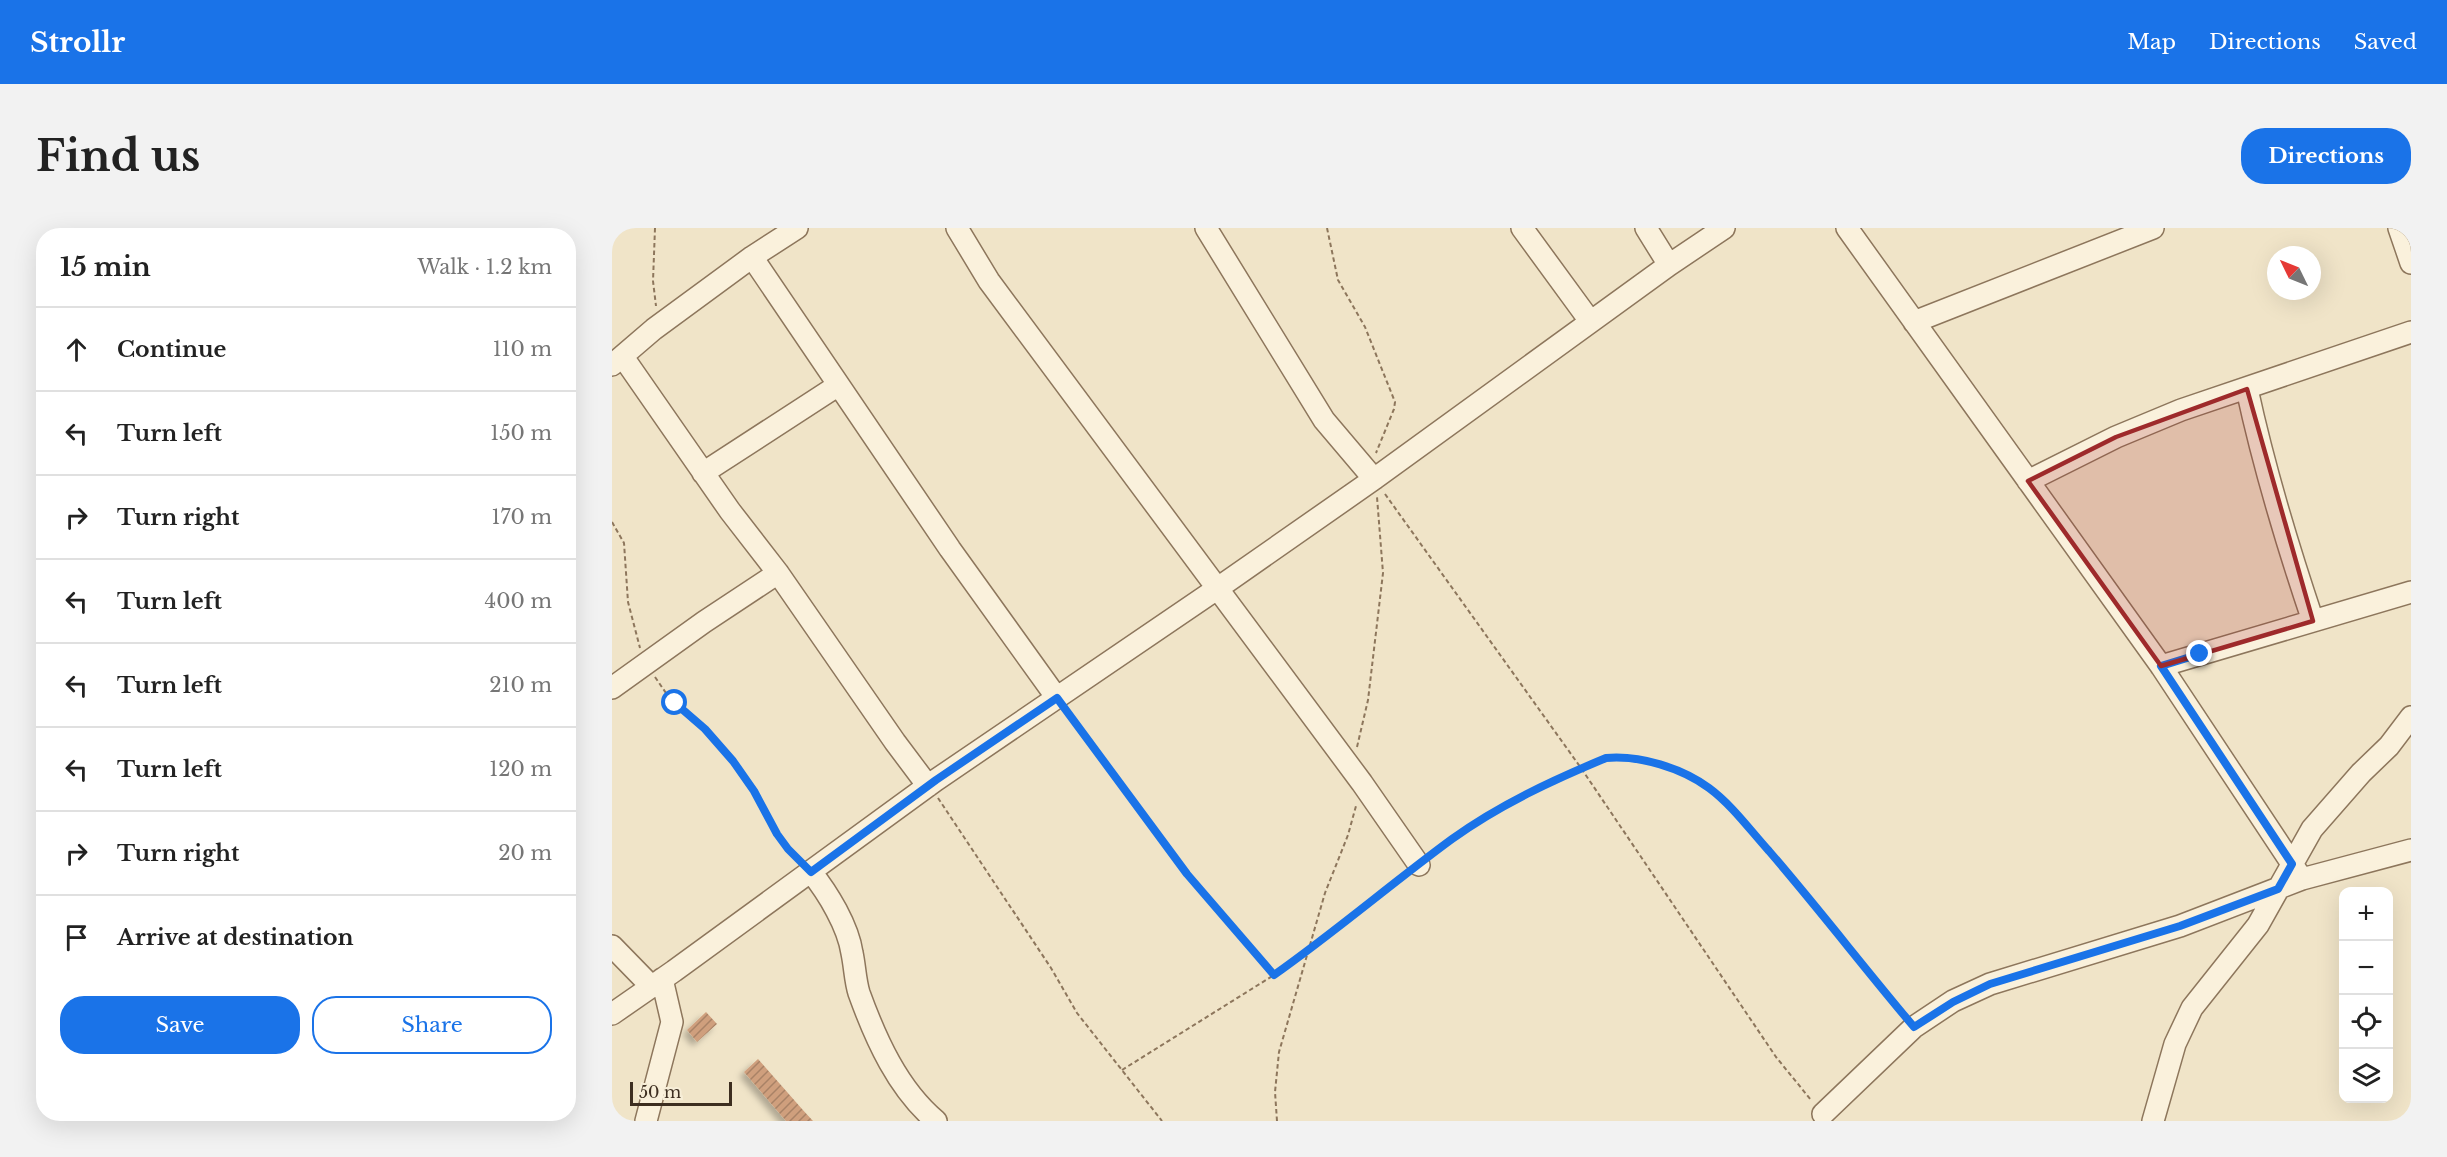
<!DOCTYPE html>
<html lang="en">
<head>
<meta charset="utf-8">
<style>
  :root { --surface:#fff; --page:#f2f2f2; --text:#222; --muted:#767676; --line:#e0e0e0; --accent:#1a73e8 }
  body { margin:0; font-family:"Libre Baskerville",serif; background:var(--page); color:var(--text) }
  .controls { position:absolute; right:18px; bottom:18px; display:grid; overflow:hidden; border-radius:12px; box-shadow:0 6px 24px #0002 }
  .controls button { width:54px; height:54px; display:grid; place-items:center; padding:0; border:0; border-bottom:2px solid var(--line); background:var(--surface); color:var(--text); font:30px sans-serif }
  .compass { position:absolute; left:1655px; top:18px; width:54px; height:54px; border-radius:50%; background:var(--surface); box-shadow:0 6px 24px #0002; rotate:313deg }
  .scale { position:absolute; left:18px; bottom:15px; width:102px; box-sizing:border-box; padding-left:6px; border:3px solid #3d2e20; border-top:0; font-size:16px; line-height:21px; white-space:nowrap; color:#3d2e20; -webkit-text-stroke:4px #f7eed8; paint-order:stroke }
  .stop { position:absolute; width:18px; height:18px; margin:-14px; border:4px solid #1a73e8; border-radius:50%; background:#fff }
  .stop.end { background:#1a73e8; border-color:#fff; box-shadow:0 2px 6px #0008 }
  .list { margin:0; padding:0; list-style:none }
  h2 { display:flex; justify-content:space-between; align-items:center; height:78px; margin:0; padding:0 24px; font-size:26px }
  h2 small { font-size:20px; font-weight:400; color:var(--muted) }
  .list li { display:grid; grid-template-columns:39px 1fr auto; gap:18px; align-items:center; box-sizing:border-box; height:84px; padding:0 24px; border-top:2px solid var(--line) }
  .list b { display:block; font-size:22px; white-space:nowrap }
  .list em { font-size:20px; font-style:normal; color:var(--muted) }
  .actions { display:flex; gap:12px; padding:18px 24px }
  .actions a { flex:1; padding:14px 0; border:2px solid var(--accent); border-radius:24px; text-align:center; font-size:21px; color:var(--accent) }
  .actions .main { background:var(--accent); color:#fff }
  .icon { flex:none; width:33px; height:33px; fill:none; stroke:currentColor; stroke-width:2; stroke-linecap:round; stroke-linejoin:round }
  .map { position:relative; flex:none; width:1799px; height:893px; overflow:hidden; border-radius:24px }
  header { display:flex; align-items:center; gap:36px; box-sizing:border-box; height:84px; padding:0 30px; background:var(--accent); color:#fff }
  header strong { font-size:28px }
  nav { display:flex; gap:33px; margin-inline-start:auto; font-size:21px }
  .intro { display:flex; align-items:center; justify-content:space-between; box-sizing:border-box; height:144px; padding:0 36px }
  h1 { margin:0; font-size:42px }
  .button { padding:15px 27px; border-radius:24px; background:var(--accent); color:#fff; font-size:21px; font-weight:700 }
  main { display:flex; gap:36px; padding:0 36px }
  aside { flex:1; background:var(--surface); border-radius:24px; box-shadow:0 6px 24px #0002 }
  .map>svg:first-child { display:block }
  .building { fill:url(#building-hatch); filter:url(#shadow) }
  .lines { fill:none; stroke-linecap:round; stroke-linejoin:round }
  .minor-casing { stroke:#8d765c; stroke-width:24 }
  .path { stroke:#8d765c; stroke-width:2; stroke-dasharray:4.5 3; stroke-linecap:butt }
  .minor { stroke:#faf1dc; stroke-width:21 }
  .route { stroke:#1a73e8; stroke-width:8 }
  .marked { fill:#9e2a2b; fill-opacity:0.2; stroke:#9e2a2b; stroke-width:4.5; stroke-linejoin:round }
</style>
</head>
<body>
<header>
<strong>Strollr</strong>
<nav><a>Map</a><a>Directions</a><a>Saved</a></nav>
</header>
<div class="intro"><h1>Find us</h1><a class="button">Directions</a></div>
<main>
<aside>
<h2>15 min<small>Walk · 1.2 km</small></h2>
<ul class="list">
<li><svg class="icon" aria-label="ahead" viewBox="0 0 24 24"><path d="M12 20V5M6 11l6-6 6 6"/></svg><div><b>Continue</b></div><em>110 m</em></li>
<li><svg class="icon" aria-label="left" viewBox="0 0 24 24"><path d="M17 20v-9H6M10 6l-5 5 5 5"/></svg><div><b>Turn left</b></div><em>150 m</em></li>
<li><svg class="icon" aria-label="right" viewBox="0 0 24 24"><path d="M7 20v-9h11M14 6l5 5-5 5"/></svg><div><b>Turn right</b></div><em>170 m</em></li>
<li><svg class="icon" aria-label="left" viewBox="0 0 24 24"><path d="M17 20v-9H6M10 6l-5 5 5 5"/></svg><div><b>Turn left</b></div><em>400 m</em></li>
<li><svg class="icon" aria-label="left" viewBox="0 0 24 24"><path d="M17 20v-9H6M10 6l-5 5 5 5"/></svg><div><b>Turn left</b></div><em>210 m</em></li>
<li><svg class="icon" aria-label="left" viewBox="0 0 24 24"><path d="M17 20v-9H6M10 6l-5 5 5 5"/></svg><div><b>Turn left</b></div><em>120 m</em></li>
<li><svg class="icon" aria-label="right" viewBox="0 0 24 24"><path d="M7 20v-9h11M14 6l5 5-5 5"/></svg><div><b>Turn right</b></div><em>20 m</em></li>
<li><svg class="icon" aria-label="arrive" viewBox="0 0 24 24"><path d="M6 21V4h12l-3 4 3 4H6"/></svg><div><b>Arrive at destination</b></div></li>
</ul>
<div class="actions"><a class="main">Save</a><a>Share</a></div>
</aside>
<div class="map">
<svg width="1799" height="893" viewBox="0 0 1799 893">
  <defs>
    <pattern id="building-hatch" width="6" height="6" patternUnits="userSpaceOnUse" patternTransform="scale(1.5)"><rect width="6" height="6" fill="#cf9f7d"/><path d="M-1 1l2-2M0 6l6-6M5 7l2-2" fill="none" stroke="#a98266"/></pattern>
    <filter id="shadow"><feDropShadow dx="-4.5" dy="4.5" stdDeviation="3" flood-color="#0004"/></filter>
  </defs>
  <rect width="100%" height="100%" fill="#f0e4c8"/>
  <!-- building -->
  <path class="building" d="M94 784 105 796 85 814 75 802Z
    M146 831 190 881 201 893H174L132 844Z"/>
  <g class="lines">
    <!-- minor casing -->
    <g class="minor-casing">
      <path id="minor" d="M345 0 377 53 750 555 807 637
        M594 0 712 192 762 251
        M910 0 978 93
        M1034 0 1057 37
        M1235 0 1549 438 1690 651
        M1787 0 1799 35
        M140 29 338 321 445 470
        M1302 94 1541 0
        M11 129 118 283 166 345 283 514 316 558
        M0 137 42 101 140 29 185 0
        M1635 161C1652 240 1675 316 1701 393
        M91 245 225 158
        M1416 253 1504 209 1569 182 1799 104
        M1549 438 1799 364
        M0 460 92 394 166 345
        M199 644C216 665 236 698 240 725 243 739 243 752 247 765 264 812 286 861 324 893
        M0 718 39 758
        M0 786 62 743 324 552 606 360 762 251 1057 37 1112 0
        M1211 886 1302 799 1341 773 1378 756 1568 698 1690 651 1799 622
        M34 893 60 794 50 751
        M1541 893 1563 816 1580 780 1646 697 1700 601 1749 545 1777 518 1799 489"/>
    </g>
    <!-- path -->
    <path class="path" d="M43 0 41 53 44 78
      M715 0 726 52 753 99 783 174 782 181 764 225
      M773 266 969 540 1164 829 1199 872
      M0 294 12 315 16 374 28 420
      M43 449C52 462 60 475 72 485 89 501 106 514 121 533 145 564 157 604 187 631
      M456 484 575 646 661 747
      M745 519 756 472 771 345 765 269
      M326 570 439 740 465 785 550 893
      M820 627C861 595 905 571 952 548 971 539 990 528 1012 528 1040 529 1086 549 1107 568 1125 584 1140 604 1156 622 1203 676 1246 732 1292 787
      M510 842 662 747 697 723 794 647
      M665 893 663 864 667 824 713 665 736 607 744 578"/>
    <!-- minor -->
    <use href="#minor" class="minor"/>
  </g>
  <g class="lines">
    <!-- route -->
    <path class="route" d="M63 475 93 501 121 533 142 563 165 606 176 621 199 644 324 552 445 470 575 646 662 747C723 704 780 655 840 611 887 577 941 552 994 530 1028 527 1070 540 1097 560 1120 577 1138 602 1157 623 1207 681 1253 741 1302 799L1341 774 1378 756 1568 698 1666 661 1680 636 1549 438 1588 426"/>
  </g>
  <!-- marked area -->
  <path class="marked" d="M1635 161 1701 393 1549 438 1416 253 1504 209Z"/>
</svg>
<div class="controls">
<button>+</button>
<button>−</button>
<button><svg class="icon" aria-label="locate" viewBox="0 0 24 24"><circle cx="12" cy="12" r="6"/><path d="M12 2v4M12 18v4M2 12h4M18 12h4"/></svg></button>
<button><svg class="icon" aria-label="layers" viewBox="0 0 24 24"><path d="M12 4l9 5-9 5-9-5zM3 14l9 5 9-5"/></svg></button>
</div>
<svg class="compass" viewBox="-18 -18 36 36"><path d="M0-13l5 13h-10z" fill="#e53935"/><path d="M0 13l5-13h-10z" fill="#767676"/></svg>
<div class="scale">50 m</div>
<div class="stop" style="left:63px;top:475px"></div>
<div class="stop end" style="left:1588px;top:426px"></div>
</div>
</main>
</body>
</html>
